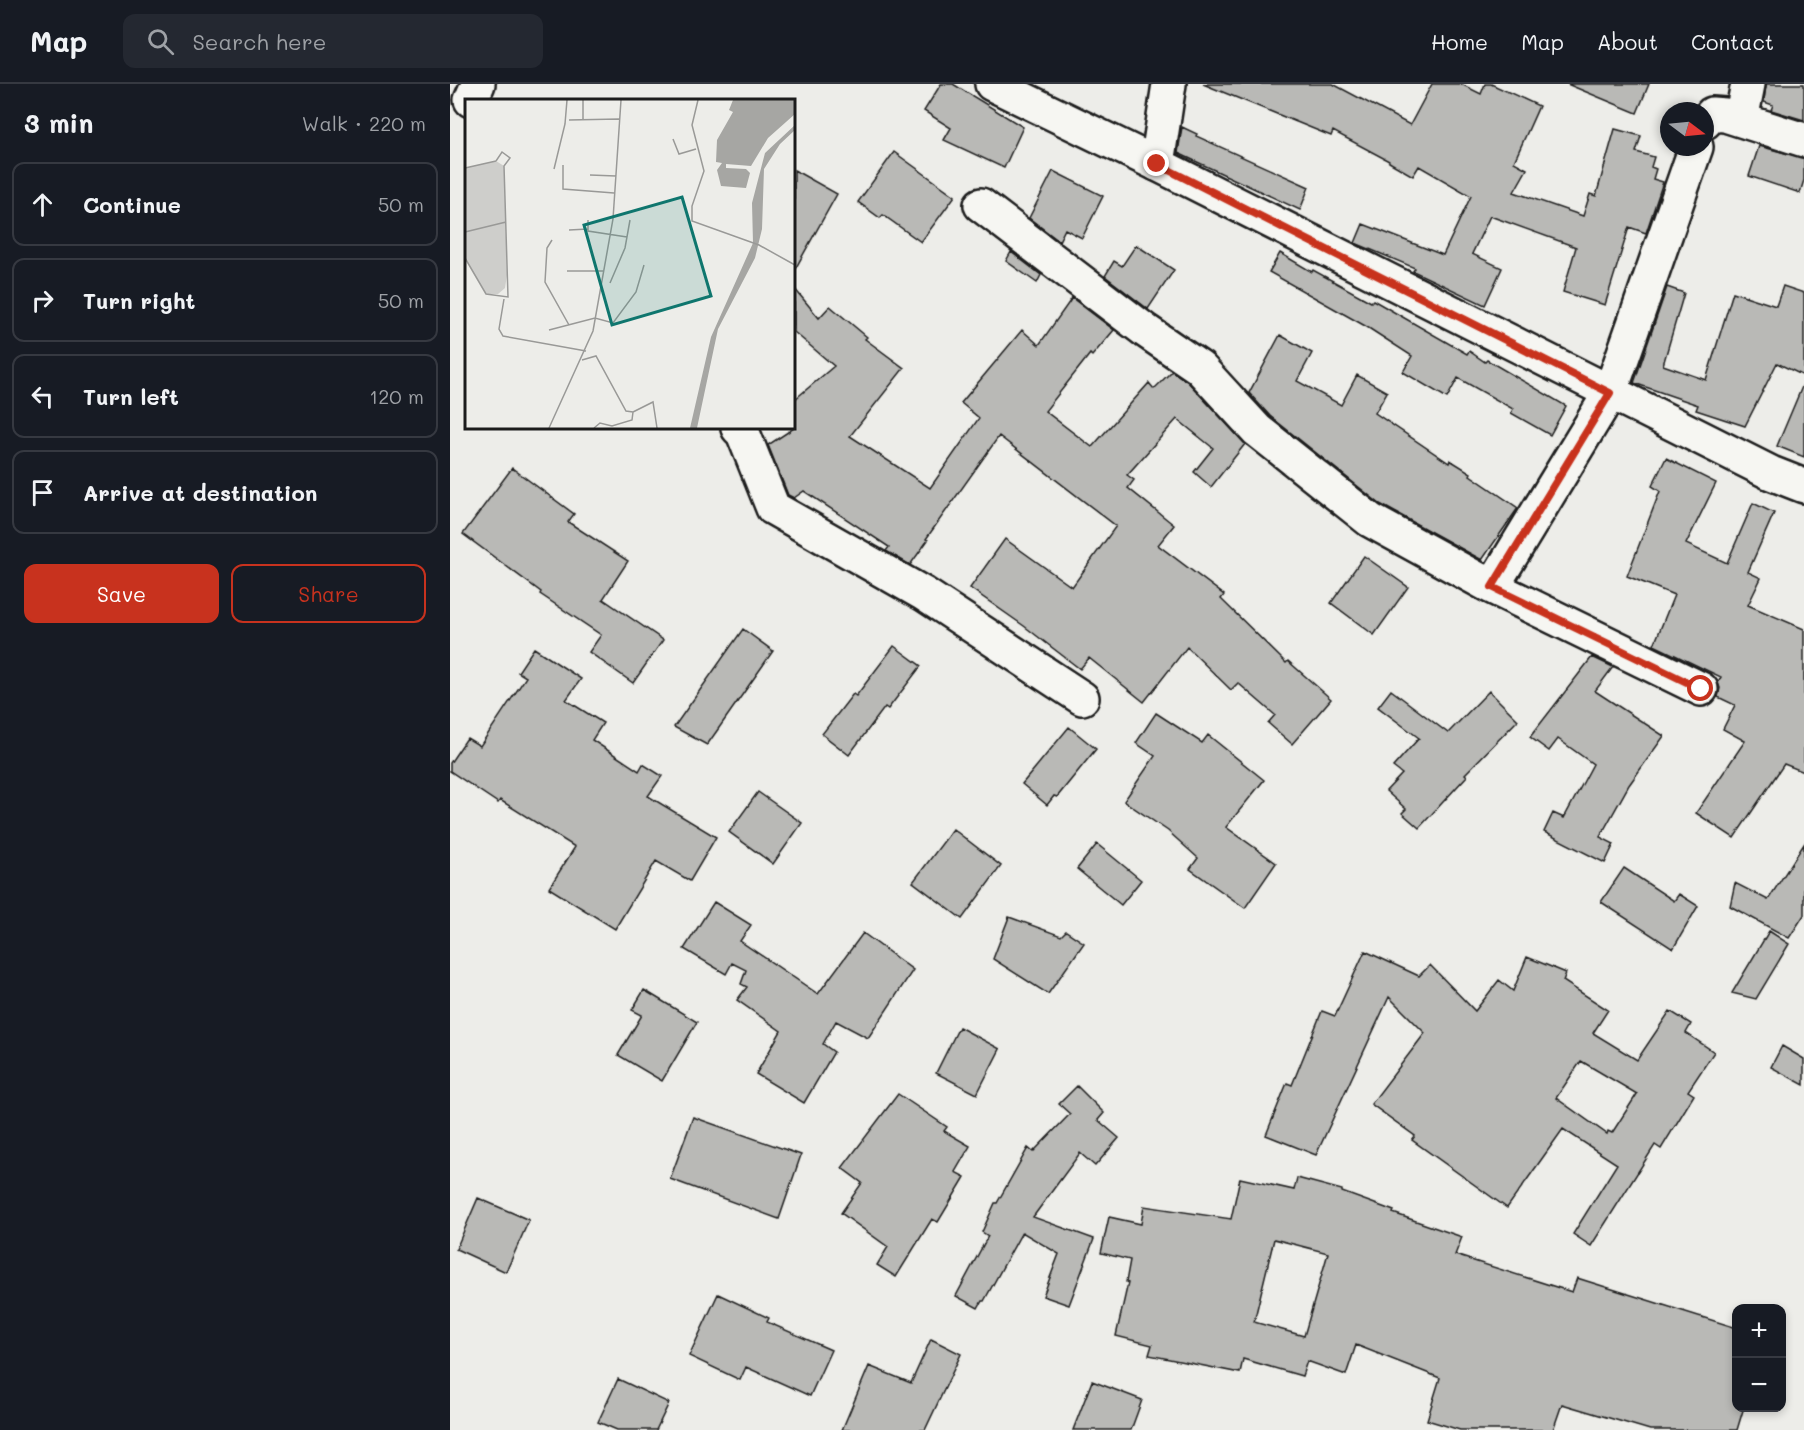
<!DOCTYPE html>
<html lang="en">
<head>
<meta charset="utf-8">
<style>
  :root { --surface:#171b24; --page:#242831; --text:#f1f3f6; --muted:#9ea1a6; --line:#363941; --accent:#c8321e }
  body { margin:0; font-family:Mali,sans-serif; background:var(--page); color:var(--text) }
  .controls { position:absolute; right:18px; bottom:18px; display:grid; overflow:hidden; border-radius:12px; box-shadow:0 3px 9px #0003 }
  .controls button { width:54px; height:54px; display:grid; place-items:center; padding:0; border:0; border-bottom:2px solid var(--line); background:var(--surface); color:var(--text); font:30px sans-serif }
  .compass { position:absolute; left:1210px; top:18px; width:54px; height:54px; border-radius:50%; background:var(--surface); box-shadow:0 3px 9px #0003; rotate:106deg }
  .stop { position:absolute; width:18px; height:18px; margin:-14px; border:4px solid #c8321e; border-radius:50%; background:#fff }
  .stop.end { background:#c8321e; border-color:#fff; box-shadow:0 2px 6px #0008 }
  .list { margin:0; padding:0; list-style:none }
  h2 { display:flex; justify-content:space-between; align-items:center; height:78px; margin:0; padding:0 24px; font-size:26px }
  h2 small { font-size:20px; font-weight:400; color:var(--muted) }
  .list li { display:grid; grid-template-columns:39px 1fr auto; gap:18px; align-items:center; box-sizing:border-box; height:84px; margin:0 12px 12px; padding:0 12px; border:2px solid var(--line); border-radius:12px }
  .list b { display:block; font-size:22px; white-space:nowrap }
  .list em { font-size:20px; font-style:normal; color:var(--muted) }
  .actions { display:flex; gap:12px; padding:18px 24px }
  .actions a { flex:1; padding:14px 0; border:2px solid var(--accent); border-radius:12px; text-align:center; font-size:21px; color:var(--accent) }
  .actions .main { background:var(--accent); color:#fff }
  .icon { flex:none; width:33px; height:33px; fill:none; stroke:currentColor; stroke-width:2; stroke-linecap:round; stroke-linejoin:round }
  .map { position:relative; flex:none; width:1354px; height:1346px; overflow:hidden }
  header { display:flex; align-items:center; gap:36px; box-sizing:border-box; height:84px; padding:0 30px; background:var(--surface); border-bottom:2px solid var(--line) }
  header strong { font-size:28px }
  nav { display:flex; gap:33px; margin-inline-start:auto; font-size:21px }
  .search { width:420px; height:54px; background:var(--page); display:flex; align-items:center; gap:15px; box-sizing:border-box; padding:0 21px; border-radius:12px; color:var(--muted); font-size:22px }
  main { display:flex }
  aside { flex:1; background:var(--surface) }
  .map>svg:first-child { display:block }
  .building { fill:#b9b9b6; stroke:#1c1c1c; stroke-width:1.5; fill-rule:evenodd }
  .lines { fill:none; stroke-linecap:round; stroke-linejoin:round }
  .minor-casing { stroke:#1c1c1c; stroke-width:38 }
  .major-casing { stroke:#1c1c1c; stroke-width:38 }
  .minor { stroke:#f6f6f2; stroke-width:33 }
  .major { stroke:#f6f6f2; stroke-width:33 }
  .route { stroke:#c8321e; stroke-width:8 }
  .inset-road { fill:none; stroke:#999997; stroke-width:1.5 }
  .view { fill:#0f766e; fill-opacity:0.15; stroke:#0f766e; stroke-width:3 }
  .inset-edge { fill:none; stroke:#1c1c1c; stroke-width:3 }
</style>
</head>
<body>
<header>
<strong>Map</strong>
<div class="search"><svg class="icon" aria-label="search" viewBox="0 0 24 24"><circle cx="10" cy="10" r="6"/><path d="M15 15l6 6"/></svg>Search here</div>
<nav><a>Home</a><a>Map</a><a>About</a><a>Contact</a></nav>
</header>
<main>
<aside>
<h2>3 min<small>Walk · 220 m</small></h2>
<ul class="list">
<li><svg class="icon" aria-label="ahead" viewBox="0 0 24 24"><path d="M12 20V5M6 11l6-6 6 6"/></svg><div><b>Continue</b></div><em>50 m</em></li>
<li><svg class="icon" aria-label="right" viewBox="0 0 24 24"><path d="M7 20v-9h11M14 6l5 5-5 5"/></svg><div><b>Turn right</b></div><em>50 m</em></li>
<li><svg class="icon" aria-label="left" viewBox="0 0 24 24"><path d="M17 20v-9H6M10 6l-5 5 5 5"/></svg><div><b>Turn left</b></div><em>120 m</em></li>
<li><svg class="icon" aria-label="arrive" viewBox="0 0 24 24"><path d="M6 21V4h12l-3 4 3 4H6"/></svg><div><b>Arrive at destination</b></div></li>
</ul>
<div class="actions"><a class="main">Save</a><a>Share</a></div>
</aside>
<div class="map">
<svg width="1354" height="1346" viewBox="0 0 1354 1346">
  <rect width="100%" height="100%" fill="#edede9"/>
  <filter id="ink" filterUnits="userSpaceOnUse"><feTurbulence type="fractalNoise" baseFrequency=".0167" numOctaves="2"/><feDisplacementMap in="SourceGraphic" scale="12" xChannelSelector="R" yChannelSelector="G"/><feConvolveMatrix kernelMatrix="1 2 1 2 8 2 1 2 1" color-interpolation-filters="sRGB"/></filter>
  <g filter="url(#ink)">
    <!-- building -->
    <path class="building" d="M491 0H503L573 43 554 84 494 56 501 44 474 27Z
      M753 0H883L960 41 982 0H1011L1031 10 1035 0H1041L1089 22 1064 78 1077 85 1064 108 1133 132 1140 110 1146 112 1165 45 1191 52 1186 68 1204 73 1201 83 1206 85 1203 95 1213 98 1196 149 1179 143 1155 221 1113 208 1126 163 1040 132 1022 170 1052 184 1035 221 963 187 965 184 905 159 913 140 993 171 1021 112 969 82 963 92 939 78V77L883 47 881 52Z
      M1117 0H1199L1187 29Z
      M1316 0H1354V36L1321 26 1323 21 1314 18Z
      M732 43 747 50 746 52 859 103 850 126 728 69Z
      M1309 62 1354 74V96L1350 109 1299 92Z
      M444 68 505 112 471 158 433 131 430 134 408 118Z
      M344 86 387 110 344 187Z
      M603 87 653 112 632 154 615 145 609 157 579 134Z
      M686 161 724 186 698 225 655 192 664 177 672 182Z
      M561 168 591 191 587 199 556 177Z
      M830 169 862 188 863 186 921 218 923 216 1017 270 1019 267 1035 278 1037 276 1116 322 1100 351 1061 329 1063 325 1008 294 997 314 953 288 962 272 917 243 819 188Z
      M1333 202 1354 209V292L1327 279 1295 342 1246 326 1248 321 1184 299 1217 203 1234 209 1213 281 1256 296 1283 208 1326 222Z
      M344 204 369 234 380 222 417 253 415 255 454 284 400 352 480 404 529 334 511 319 572 246 589 261 622 214 664 246 642 272 640 270 595 327 642 363 699 299 704 305 722 287 738 298 795 360 761 403 744 388 763 364 727 335 677 391 684 396 678 404 724 441 708 461 774 511 771 515 836 579 838 577 881 615 842 660 818 639 825 631 788 599 781 606 737 563 694 618 639 574 630 585 574 542 520 504 555 455 622 503 666 442 549 352 476 455 478 456 460 481 436 467 439 463 354 407 344 414 338 411 318 361 344 344V316L384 282 344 248Z
      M830 251 862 269 847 297 891 321 907 291 937 308 925 329 999 379 1000 376 1021 389 1020 391 1068 424 1032 476 930 420 820 332 799 309Z
      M1354 298V373L1327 362Z
      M1216 374 1266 399 1236 460 1277 479 1303 419 1324 429 1298 488 1311 494 1298 521 1354 545V688L1334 680 1284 754 1246 729 1295 657 1273 645 1285 621 1268 613 1270 604 1268 599 1271 593 1204 561 1224 511 1177 492 1210 407 1202 402Z
      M62 384 124 430 118 438 178 477 153 515 213 556 183 599 139 568 151 551 90 510 91 508 13 450Z
      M914 472 958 503 924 551 881 519Z
      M293 545 323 567 257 661 224 643Z
      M444 562 471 582 438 625 435 623 399 671 372 650 403 610 406 612Z
      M84 564 131 595 116 616 153 639 142 656 189 687 193 680 212 692 198 712 266 753 240 797 206 777 165 845 99 804 125 763 50 716 48 719 0 687V679L17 654 30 662 76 593 68 588Z
      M1142 573 1163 583 1145 607 1214 652 1179 701 1150 753 1164 760 1155 779 1094 748 1103 729 1114 734 1143 680 1108 655 1099 667 1080 653Z
      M941 606 998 649 1039 607 1068 636 1015 690 1017 692 969 744 952 729 956 725 936 707 952 690 943 683 969 654 928 623Z
      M706 629 752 659 758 651 814 696 776 743 826 779 795 824 740 785 748 774 718 747 674 717 705 672 686 659Z
      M619 643 646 665 607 713 604 712 597 721 572 700Z
      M308 708 352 739 323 780 279 748Z
      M503 745 551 782 512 835 463 798Z
      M647 760 691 796 671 821 627 785Z
      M1354 760V831L1339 854 1280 822 1285 799 1318 816Z
      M1174 784 1224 817 1229 810 1248 822 1223 865 1151 818Z
      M264 818 301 841 290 857 368 910 413 849 463 886 418 954 386 937 373 960 384 968 354 1019 306 990 331 947 287 916 297 903 291 900 296 886 282 879 276 890 234 865Z
      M559 833 611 852 616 847 634 859 598 910 543 875Z
      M1319 847 1339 860 1306 915 1282 909Z
      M915 867 969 892 980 881 1025 927 1049 896 1063 907 1077 873 1116 889 1113 897 1158 926 1143 949 1187 976 1220 927 1241 940 1236 949 1264 968 1238 1007 1244 1011 1211 1065 1205 1061 1141 1162 1123 1150 1167 1080 1113 1045 1057 1124 962 1056 965 1052 921 1020 975 949 939 913 866 1071 816 1051 837 999 842 1001 872 927 885 932ZM1131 977 1187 1010 1162 1049 1158 1047 1157 1050 1106 1014Z
      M194 906 247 938 212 997 168 971 192 931 182 926Z
      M509 943 550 965 527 1010 486 989Z
      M1332 962 1354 975V1001L1321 983Z
      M627 1002 654 1029 648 1036 669 1054 645 1082 630 1069 583 1133 644 1155 619 1221 593 1212 609 1170 572 1148 534 1217H532L528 1224 506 1212 538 1152 532 1148 545 1119H547L578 1064 583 1068 620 1030 609 1020Z
      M448 1010 497 1043 494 1047 520 1062 505 1088 515 1093 488 1138 482 1135 446 1193 427 1181 438 1163 391 1129 412 1099 392 1084Z
      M243 1033 351 1071 329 1135 220 1095Z
      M790 1094 844 1106 847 1094 892 1106V1108L944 1127 943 1129 1012 1153 1005 1171 1122 1208 1127 1194 1287 1244V1323H1294L1287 1346H1200L1112 1320 1103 1346H1010L977 1336 990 1294 906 1261 896 1291 857 1277 852 1292 793 1275 790 1289 699 1271 702 1261 666 1252 678 1199 676 1198 680 1176 651 1169 659 1133 691 1140 694 1122 781 1135ZM824 1155 878 1169 854 1252 804 1238Z
      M28 1114 79 1136 56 1188 6 1165Z
      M268 1210 319 1234 317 1238 381 1266 360 1312 296 1283 290 1296 239 1272Z
      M481 1255 511 1270 475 1346H392L419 1282 461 1299Z
      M168 1295 219 1319 206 1346H167L148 1338Z
      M642 1297 692 1316 681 1346H623Z"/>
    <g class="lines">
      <!-- minor casing -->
      <g class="minor-casing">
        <path id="minor" d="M21 16 28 0
          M1291 36 1298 0
          M1255 38 1262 30 1275 31 1354 56
          M707 80 719 0
          M531 121 696 247 750 284 807 346 920 436 1042 503 1251 605
          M288 344 293 349 323 424 474 510 632 614
          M1042 503 1160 309 1246 63"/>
      </g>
      <!-- major casing -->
      <g class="major-casing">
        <path id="major" d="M542 0 707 80 1321 389 1354 402"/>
      </g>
      <!-- minor -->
      <use href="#minor" class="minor"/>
      <!-- major -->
      <use href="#major" class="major"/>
    </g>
  </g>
  <g class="lines" filter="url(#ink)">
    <!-- route -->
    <path class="route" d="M707 80 1160 309 1042 503 1251 605"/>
  </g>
  <!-- overview -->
  <g transform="translate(15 15)">
    <rect width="330" height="330" fill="#edede9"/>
    <path d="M31 62 39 67 42 176 40 189 33 195H21L0 159V69Z" fill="#cececb"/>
    <path d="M268 1H330V15L303 39 286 67 261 65V69L281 70 285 74 281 89 256 87 252 71 257 64 251 63 252 41 268 13 264 11ZM330 26V31L315 45 299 70 297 130 290 159 253 230 232 329H225L246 238 288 144 287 104 300 54Z" fill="#a6a6a3"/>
    <path class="inset-road" d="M118 1V20M233 1 227 26 239 72 227 107V122L294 146 330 166M104 21 154 20M208 40 214 55 231 50M98 66V90L149 94M0 69 31 62M89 70 100 25 102 1M125 76 151 77M123 121V132L162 138M104 131 123 130M0 133 41 123M87 141 82 149 80 183 104 226M0 159 21 195 43 198 39 67 45 59 37 53 31 62M102 172H138M145 184 160 149 165 121M39 200 34 230 38 237 121 252M84 231 130 219 148 224 171 193 179 166M117 261 131 257 161 312 168 313M168 313 188 303 192 329M84 329 128 232 148 120 156 1M129 329 135 324 147 327 167 321 168 313"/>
    <path class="view" d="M217 98 246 197 147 226 119 126Z"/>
    <rect width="330" height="330" class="inset-edge"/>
  </g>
</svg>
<div class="controls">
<button>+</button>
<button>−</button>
</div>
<svg class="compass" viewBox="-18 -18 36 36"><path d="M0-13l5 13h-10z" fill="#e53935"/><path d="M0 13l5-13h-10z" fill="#9ea1a6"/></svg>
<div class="stop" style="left:1251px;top:605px"></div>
<div class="stop end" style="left:707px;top:80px"></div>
</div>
</main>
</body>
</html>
